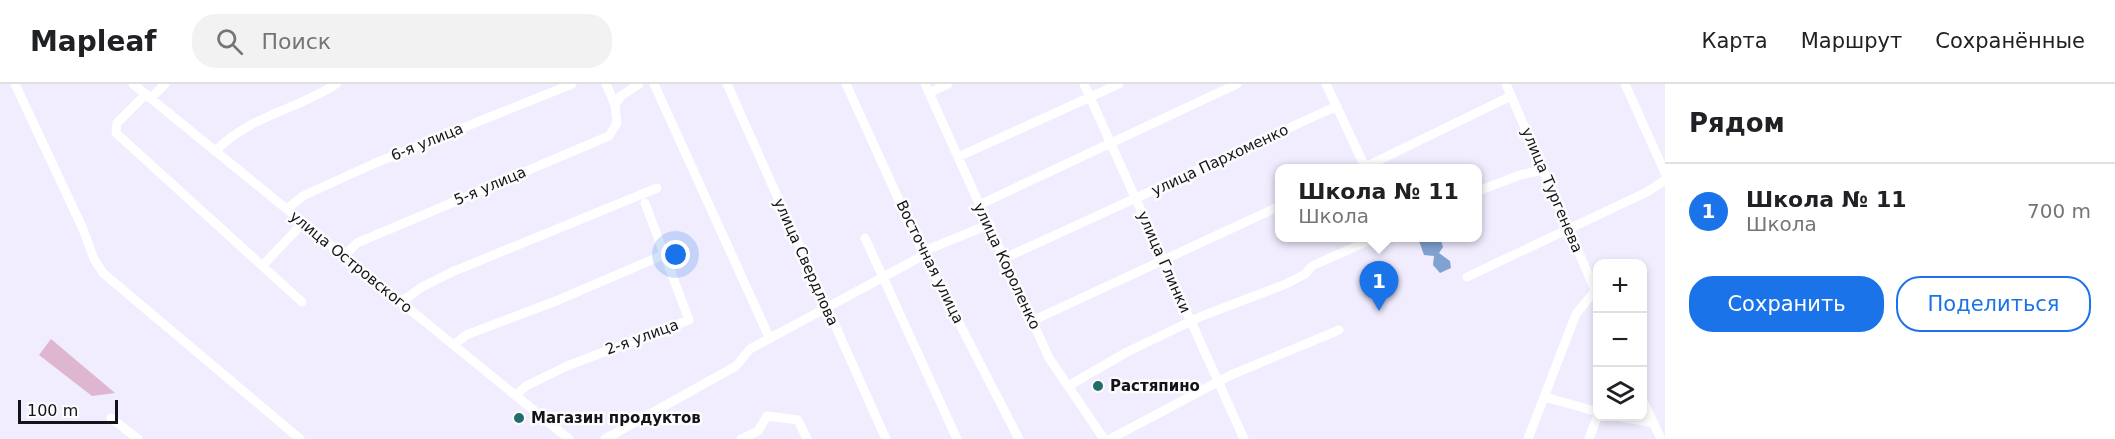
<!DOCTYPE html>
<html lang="ru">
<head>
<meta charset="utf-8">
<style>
  :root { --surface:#fff; --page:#f2f2f2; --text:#202124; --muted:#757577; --line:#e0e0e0; --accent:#1a73e8 }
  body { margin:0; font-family:"DejaVu Sans",sans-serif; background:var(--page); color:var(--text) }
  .controls { position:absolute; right:18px; bottom:18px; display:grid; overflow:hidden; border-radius:12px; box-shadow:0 3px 9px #0003 }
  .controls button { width:54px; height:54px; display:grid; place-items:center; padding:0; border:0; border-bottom:2px solid var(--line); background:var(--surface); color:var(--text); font:30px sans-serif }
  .scale { position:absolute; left:18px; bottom:15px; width:100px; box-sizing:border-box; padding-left:6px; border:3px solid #141319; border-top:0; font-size:16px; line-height:21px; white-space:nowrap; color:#141319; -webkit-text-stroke:4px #fcfcfc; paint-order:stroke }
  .you { position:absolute; left:676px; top:171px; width:21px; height:21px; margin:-15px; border:4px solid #fff; border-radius:50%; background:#1a73e8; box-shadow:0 0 0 9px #1a73e833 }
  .badge { display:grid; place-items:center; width:39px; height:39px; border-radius:50%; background:var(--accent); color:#fff; font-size:20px; font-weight:700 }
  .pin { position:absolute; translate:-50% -50px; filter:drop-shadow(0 2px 3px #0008) }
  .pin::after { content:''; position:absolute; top:32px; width:21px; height:18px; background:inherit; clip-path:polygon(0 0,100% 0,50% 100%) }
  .popup { position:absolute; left:1275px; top:80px; width:207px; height:78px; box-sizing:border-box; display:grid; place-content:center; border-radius:12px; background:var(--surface); filter:drop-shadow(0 2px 4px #0005); font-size:20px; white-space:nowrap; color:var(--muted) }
  .popup b { font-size:22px; color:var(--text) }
  .popup::after { content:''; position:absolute; left:50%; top:100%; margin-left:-12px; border:12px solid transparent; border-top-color:var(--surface) }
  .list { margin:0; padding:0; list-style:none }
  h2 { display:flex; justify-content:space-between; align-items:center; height:78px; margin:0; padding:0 24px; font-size:26px }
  h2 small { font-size:20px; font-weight:400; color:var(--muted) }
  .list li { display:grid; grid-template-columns:39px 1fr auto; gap:18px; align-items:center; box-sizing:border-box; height:96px; padding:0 24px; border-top:2px solid var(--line) }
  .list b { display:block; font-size:22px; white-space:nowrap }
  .list p { margin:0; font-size:20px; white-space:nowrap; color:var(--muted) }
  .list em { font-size:20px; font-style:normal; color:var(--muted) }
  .actions { display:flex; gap:12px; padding:18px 24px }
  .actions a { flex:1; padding:14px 0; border:2px solid var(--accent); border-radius:24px; text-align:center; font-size:21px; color:var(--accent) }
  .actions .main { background:var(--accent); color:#fff }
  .icon { flex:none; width:33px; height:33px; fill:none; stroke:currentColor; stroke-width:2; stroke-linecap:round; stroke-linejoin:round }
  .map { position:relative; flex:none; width:1665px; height:355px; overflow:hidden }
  header { display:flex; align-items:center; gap:36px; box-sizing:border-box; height:84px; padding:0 30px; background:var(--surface); border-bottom:2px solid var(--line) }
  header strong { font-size:28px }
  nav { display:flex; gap:33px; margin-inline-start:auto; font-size:21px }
  .search { width:420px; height:54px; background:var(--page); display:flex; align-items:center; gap:15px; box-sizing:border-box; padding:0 21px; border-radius:24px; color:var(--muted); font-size:22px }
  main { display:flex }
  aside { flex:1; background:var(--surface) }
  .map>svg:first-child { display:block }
  .green { fill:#deb6d0 }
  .water { fill:#80a2d1 }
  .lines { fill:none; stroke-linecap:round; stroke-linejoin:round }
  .minor { stroke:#fff; stroke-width:9 }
  .poi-dot { fill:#216d6d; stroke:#fcfcfc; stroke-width:2 }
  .labels { text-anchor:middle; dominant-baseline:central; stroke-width:5; stroke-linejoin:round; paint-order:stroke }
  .street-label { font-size:15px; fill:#141319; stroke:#fcfcfc }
  .poi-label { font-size:15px; font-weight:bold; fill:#141319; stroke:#fcfcfc; text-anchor:start }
</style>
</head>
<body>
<header>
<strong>Mapleaf</strong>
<div class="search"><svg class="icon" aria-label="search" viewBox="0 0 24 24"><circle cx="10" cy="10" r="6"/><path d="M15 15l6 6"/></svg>Поиск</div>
<nav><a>Карта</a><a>Маршрут</a><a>Сохранённые</a></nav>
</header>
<main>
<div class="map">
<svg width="1665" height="355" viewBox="0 0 1665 355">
  <rect width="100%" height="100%" fill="#f1ecfe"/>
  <!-- green -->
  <path class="green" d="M51 255 115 309 92 312 39 271Z"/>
  <!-- water -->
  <path class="water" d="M1418 154H1440L1443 163 1439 169 1450 177 1451 184 1440 189 1433 181 1434 172 1424 171Z"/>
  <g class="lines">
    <!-- minor -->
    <path class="minor" d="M15 0 83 145 94 175 103 189 300 355
      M133 0 569 355
      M606 0 615 21 621 12 639 0
      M654 0 770 255
      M727 0 886 355
      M846 0 924 171 1019 355
      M925 0 1049 274 1104 355
      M1084 0 1244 355
      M1326 0 1366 85
      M1506 0 1598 213
      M1625 0 1665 89
      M929 9 948 0
      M146 10 117 39 116 49 302 218
      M151 14 165 0
      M215 67C253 30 295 27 336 0
      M958 73 1119 0
      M1361 85 1511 12
      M1478 107 1520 91 1543 86
      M981 120 1237 0
      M287 125 303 112 373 80 572 0
      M865 154 957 355
      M922 168 990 140
      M344 172 357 159 609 52 617 39 615 21
      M1005 174 1337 22
      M263 181 303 139
      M1467 193 1647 108 1665 96
      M401 218 422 203 452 188 657 104
      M1034 236 1280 122
      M454 261 466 251 556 217 677 165
      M1070 301 1127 268 1202 232 1286 200 1305 190 1312 182 1375 154
      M516 311 526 302 567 282 689 236 645 119
      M1545 313 1598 328
      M1642 315 1661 355
      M1616 332 1654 339
      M111 334 138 355
      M605 355 736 282 750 265 924 171
      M741 355 758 347 767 332 798 336 807 355
      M1110 355 1231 291 1339 246
      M1528 355 1576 230 1595 207
      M1589 355 1598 330"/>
  </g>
  <!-- markers -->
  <g class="poi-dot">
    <circle cx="1098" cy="302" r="6"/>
    <circle cx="519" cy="334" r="6"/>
  </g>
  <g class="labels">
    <!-- street labels -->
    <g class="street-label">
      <text transform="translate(427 58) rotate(-22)">6-я улица</text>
      <text transform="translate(1220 76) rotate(-25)">улица Пархоменко</text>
      <text transform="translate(490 102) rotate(-23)">5-я улица</text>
      <text transform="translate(1552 106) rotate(67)">улица Тургенева</text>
      <text transform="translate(351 178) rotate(39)">улица Островского</text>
      <text transform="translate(806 178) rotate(66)">улица Свердлова</text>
      <text transform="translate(930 178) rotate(64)">Восточная улица</text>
      <text transform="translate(1164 178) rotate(66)">улица Глинки</text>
      <text transform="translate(1007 182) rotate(65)">улица Короленко</text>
      <text transform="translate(642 253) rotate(-20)">2-я улица</text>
    </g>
    <!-- poi labels -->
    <g class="poi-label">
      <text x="1110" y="302">Растяпино</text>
      <text x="531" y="334">Магазин продуктов</text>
    </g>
  </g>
</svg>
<div class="controls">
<button>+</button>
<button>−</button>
<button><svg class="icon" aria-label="layers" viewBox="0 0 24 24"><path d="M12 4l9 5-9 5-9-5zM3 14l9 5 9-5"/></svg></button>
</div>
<div class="scale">100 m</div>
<div class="you"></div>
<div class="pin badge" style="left:1379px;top:227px">1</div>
<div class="popup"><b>Школа № 11</b>Школа</div>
</div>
<aside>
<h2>Рядом<small></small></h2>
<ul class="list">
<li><span class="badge">1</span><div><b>Школа № 11</b><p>Школа</p></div><em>700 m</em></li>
</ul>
<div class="actions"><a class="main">Сохранить</a><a>Поделиться</a></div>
</aside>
</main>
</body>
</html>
